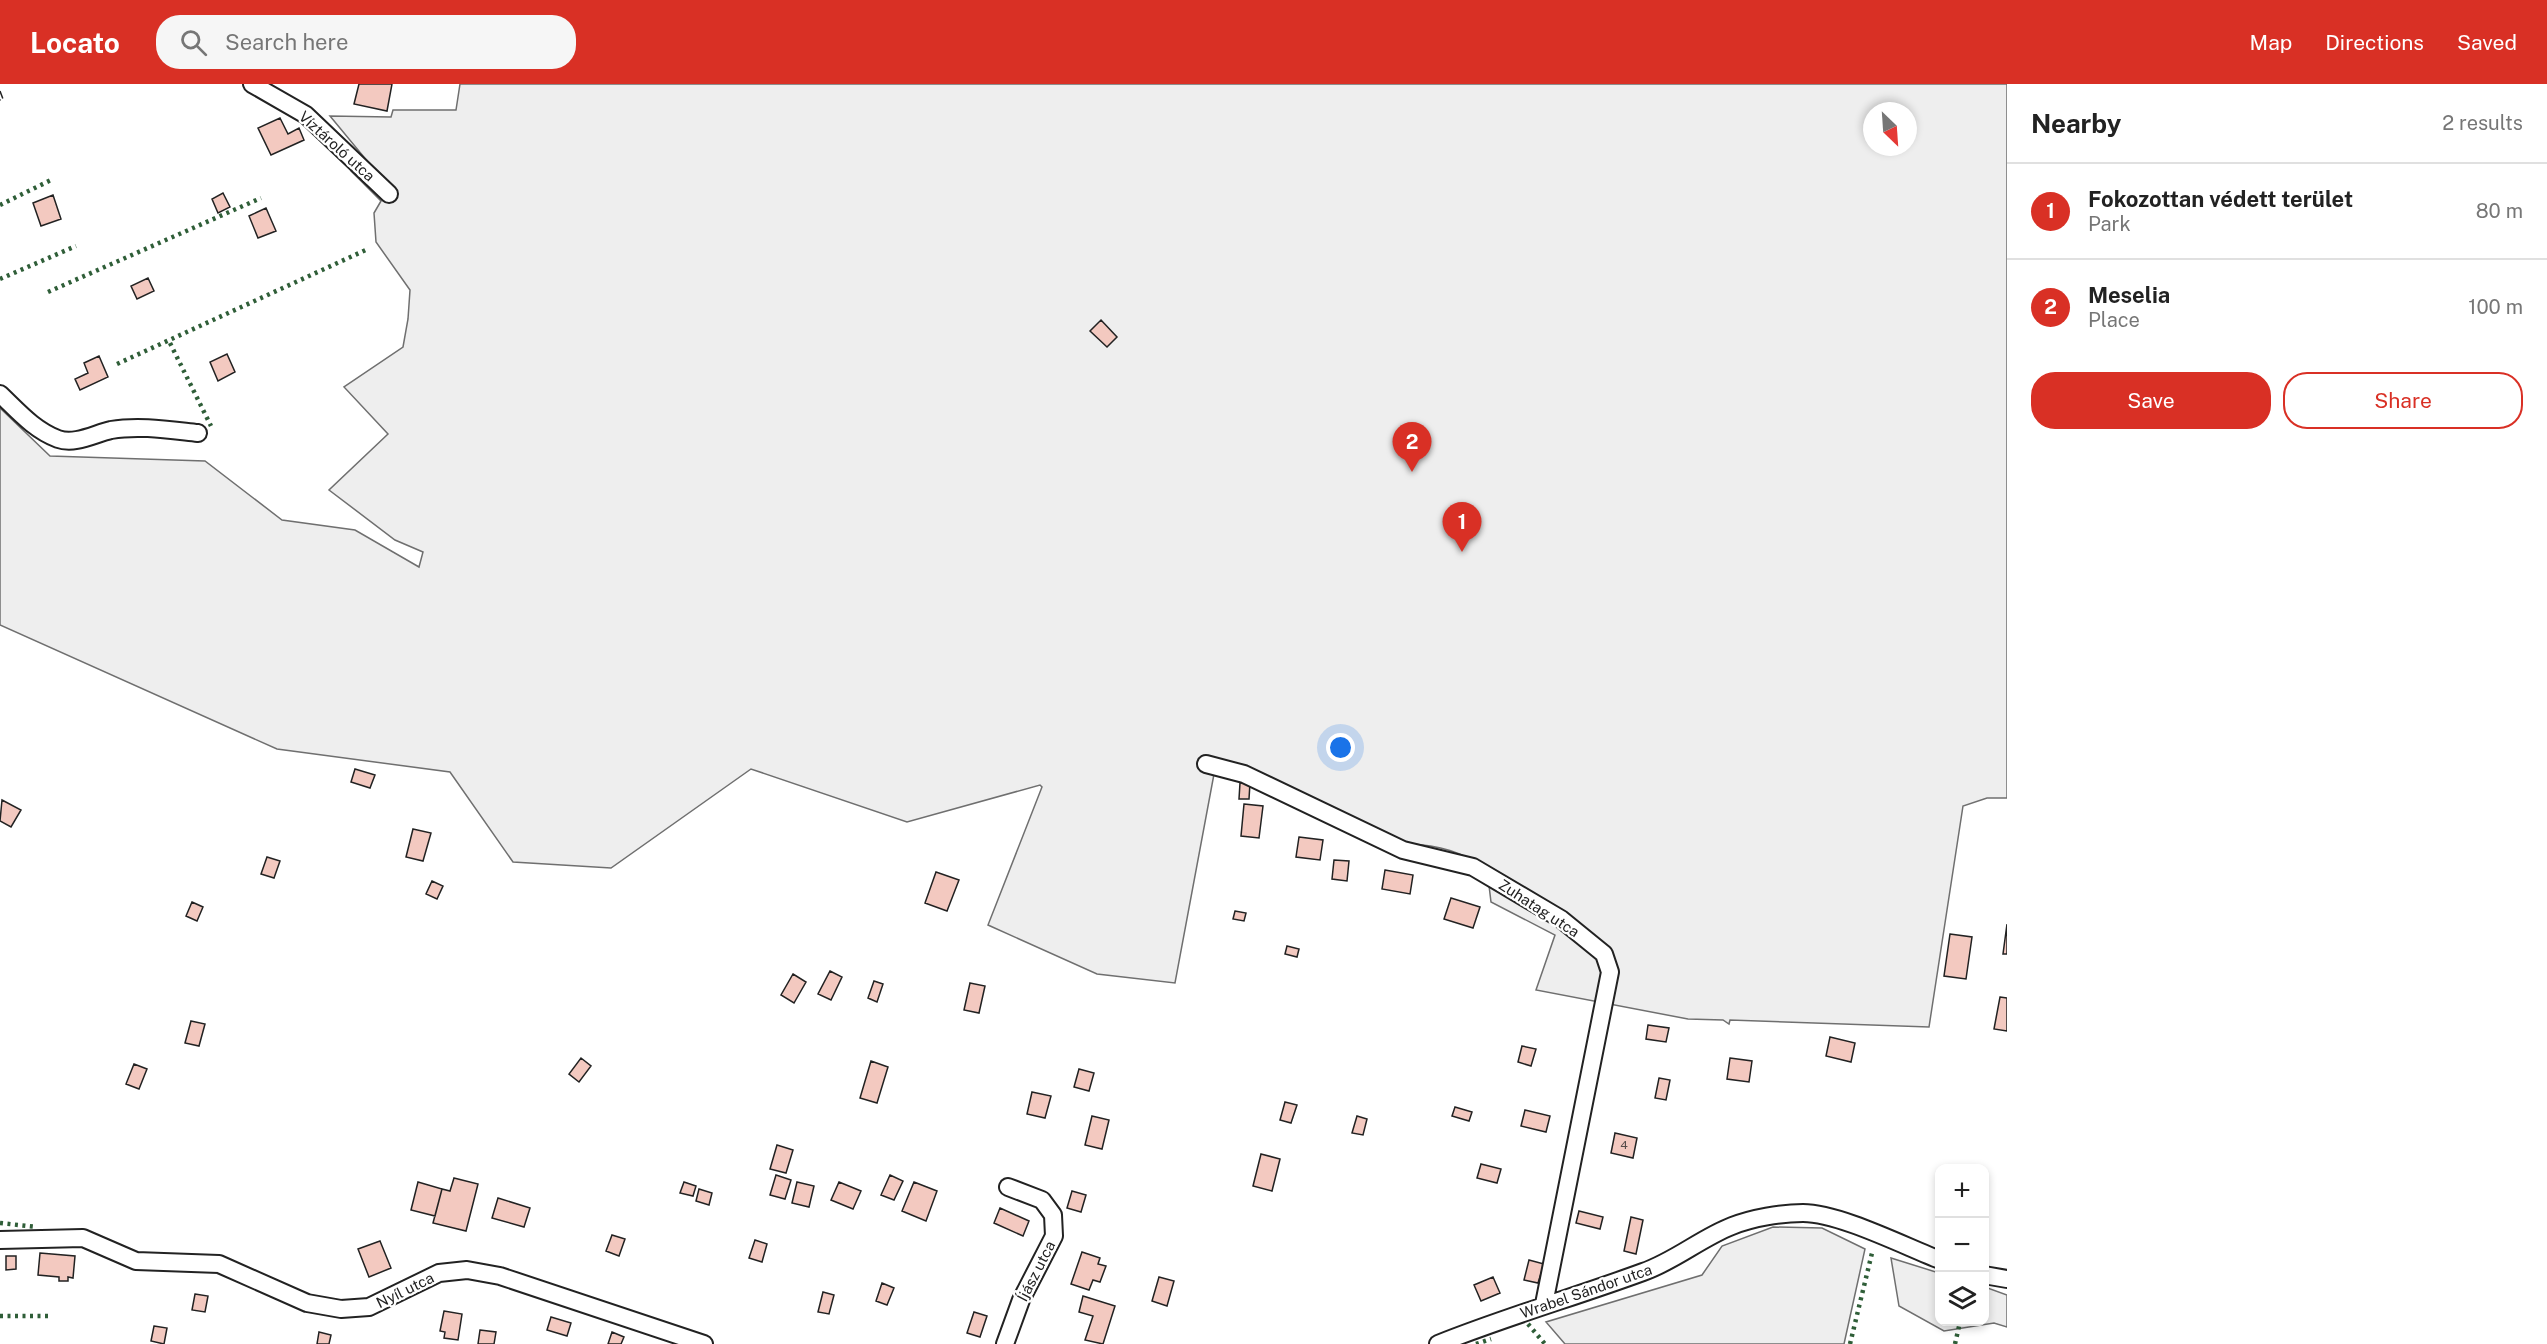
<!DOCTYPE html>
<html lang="en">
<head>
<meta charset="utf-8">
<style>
  :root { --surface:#fff; --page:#f6f6f6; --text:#222; --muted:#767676; --line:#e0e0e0; --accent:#d93025 }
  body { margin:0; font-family:"Public Sans",sans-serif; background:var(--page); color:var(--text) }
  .controls { position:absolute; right:18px; bottom:18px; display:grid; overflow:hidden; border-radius:12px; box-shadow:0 3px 9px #0003 }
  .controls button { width:54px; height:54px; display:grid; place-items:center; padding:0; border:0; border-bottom:2px solid var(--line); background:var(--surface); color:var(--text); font:30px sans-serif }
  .compass { position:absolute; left:1863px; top:18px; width:54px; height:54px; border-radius:50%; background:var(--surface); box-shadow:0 3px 9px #0003; rotate:155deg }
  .you { position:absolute; left:1341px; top:664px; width:21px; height:21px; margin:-15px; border:4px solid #fff; border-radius:50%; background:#1a73e8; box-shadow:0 0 0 9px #1a73e833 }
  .badge { display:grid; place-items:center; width:39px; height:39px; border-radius:50%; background:var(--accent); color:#fff; font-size:20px; font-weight:700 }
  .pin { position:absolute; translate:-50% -50px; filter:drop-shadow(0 2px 3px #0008) }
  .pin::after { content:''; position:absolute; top:32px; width:21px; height:18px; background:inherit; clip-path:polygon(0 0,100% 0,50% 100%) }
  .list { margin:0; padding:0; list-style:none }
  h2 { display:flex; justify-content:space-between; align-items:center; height:78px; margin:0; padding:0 24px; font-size:26px }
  h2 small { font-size:20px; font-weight:400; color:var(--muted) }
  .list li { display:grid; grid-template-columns:39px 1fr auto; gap:18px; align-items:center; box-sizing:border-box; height:96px; padding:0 24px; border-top:2px solid var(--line) }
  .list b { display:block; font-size:22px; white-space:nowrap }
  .list p { margin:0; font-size:20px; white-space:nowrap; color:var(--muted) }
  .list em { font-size:20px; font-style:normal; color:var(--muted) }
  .actions { display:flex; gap:12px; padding:18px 24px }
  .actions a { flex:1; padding:14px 0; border:2px solid var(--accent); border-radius:24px; text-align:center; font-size:21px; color:var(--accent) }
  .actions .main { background:var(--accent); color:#fff }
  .icon { flex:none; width:33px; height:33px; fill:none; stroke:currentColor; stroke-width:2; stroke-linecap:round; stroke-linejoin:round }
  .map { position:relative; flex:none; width:2007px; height:1260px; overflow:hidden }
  header { display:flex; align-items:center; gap:36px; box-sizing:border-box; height:84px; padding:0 30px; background:var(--accent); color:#fff }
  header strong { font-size:28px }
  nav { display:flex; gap:33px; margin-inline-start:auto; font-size:21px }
  .search { width:420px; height:54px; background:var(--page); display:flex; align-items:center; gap:15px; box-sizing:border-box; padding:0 21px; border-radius:24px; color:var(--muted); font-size:22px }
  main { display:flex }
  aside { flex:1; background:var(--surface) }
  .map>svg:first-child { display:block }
  .green { fill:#eee; stroke:#6f6f6f; stroke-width:1.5; fill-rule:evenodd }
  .building { fill:#f3c9c0; stroke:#222; stroke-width:1.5 }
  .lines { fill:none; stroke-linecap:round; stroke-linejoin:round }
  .minor-casing { stroke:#222; stroke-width:20 }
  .minor { stroke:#fff; stroke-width:16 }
  .hedge { stroke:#2f5e38; stroke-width:4.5; stroke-dasharray:3 4.5; stroke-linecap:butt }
  .fence { stroke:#222; stroke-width:1.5; stroke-dasharray:8 3; stroke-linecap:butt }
  .labels { text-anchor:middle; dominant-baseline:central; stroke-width:4.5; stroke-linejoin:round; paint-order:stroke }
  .number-label { font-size:12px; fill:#564c4a }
  .street-label { font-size:15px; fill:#222; stroke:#fff }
</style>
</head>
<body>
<header>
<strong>Locato</strong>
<div class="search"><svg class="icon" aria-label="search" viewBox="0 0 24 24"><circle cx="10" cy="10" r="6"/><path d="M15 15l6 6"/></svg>Search here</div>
<nav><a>Map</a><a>Directions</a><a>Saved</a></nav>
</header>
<main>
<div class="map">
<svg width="2007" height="1260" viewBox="0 0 2007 1260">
  <rect width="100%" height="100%" fill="#fff"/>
  <!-- green -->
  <path class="green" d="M460 0H2007V714H1987L1963 722 1929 943 1730 936 1729 940 1723 936 1688 935 1536 906 1555 851 1491 818 1487 785C1462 768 1439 761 1409 760L1229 689 1214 690 1175 899 1097 890 988 841 1042 703 1040 701 907 738 751 685 611 784 513 778 450 688 277 665 0 541V324L50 372 205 377 282 436 355 446 419 483 423 468 395 456 329 406 388 350 344 303 403 263 408 235 410 206 376 158 374 129 381 117 352 88 378 90 330 32 391 33 393 26H456ZM1872 27H1908V63H1872Z
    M1773 1143 1822 1144 1865 1165 1844 1260H1565L1546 1238 1702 1191 1722 1162Z
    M1891 1174 1939 1189 1940 1238H1984L1985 1203 2007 1211V1243L1994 1239 1944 1247 1899 1222Z"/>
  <!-- building -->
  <path class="building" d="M359 0H392L387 27 354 20Z
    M280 34 288 50 299 44 304 56 271 71 258 44Z
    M223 109 230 123 218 129 212 115Z
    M53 111 61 135 41 142 33 119Z
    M266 124 276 147 258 154 249 132Z
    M148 194 154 207 137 215 131 202Z
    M1101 236 1117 253 1107 263 1090 247Z
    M227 270 235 288 218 297 210 278Z
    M99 272 108 293 80 306 75 295 88 289 84 279Z
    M355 685 375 691 370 704 351 698Z
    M1240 699H1250L1249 715H1239Z
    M2 716 21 726 11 743 0 737Z
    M1244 720 1263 722 1259 754 1241 752Z
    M413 745 431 749 423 777 406 773Z
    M1299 753 1323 756 1320 776 1296 773Z
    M267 773 280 777 274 794 261 790Z
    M1334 776 1349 777 1347 797 1332 795Z
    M1385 786 1413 791 1410 810 1382 805Z
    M936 788 959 796 947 827 925 819Z
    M432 797 443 802 437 815 426 810Z
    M1451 814 1480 823 1473 844 1444 835Z
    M192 818 203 823 197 837 186 832Z
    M1235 827 1246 829 1244 837 1233 835Z
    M2007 840V870H2003Z
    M1950 850 1972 853 1966 895 1944 892Z
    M1287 862 1299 865 1297 873 1285 870Z
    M830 887 842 893 831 916 818 910Z
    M793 890 806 898 794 919 781 911Z
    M874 897 883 900 877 918 868 914Z
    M970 899 985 902 979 929 964 926Z
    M2000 913 2007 914V947L1994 945Z
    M191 937 205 940 199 962 185 959Z
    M1648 941 1669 944 1666 958 1646 955Z
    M1830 953 1855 959 1851 978 1826 972Z
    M1522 962 1536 965 1531 982 1518 978Z
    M581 974 591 982 579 998 569 990Z
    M1730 974 1752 977 1749 998 1727 995Z
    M871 977 888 983 877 1019 860 1014Z
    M134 980 147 985 139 1005 126 1000Z
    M1079 985 1094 989 1089 1007 1074 1003Z
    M1659 994 1670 996 1666 1016 1655 1014Z
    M1032 1008 1051 1012 1045 1034 1027 1030Z
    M1285 1018 1297 1021 1291 1039 1280 1036Z
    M1455 1023 1472 1028 1469 1037 1452 1032Z
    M1525 1026 1550 1032 1546 1048 1521 1042Z
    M1092 1032 1109 1036 1102 1065 1085 1061Z
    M1357 1032 1367 1035 1363 1051 1352 1049Z
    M1615 1049 1637 1054 1633 1074 1611 1069Z
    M777 1061 793 1066 786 1089 770 1085Z
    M1261 1070 1280 1075 1272 1107 1253 1102Z
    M1481 1080 1501 1085 1497 1099 1477 1094Z
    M776 1091 791 1096 785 1115 770 1111Z
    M890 1091 903 1097 894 1116 881 1111Z
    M454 1094 478 1100 466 1147 433 1139 442 1105 450 1107Z
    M418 1098 442 1105 435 1132 411 1126Z
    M684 1098 696 1102 693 1112 680 1109Z
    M797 1098 814 1102 809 1123 792 1119Z
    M839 1098 861 1107 853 1125 831 1116Z
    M914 1098 937 1107 926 1137 902 1127Z
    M699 1105 712 1109 709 1121 696 1117Z
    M1072 1107 1086 1111 1081 1128 1067 1124Z
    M498 1114 530 1124 524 1143 492 1134Z
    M1000 1124 1029 1137 1023 1152 994 1139Z
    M1579 1127 1603 1133 1600 1145 1576 1139Z
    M1631 1133 1643 1136 1636 1170 1624 1167Z
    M612 1151 625 1155 619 1172 606 1167Z
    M755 1156 767 1160 762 1178 749 1174Z
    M380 1157 391 1184 369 1193 358 1165Z
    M1082 1168 1100 1174 1098 1180 1106 1182 1100 1198 1093 1196 1089 1206 1071 1200Z
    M40 1169 75 1172 73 1194 68 1193V1197H59V1193L38 1191Z
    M6 1172H16V1185L6 1186Z
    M1529 1176 1544 1180 1538 1199 1524 1196Z
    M1159 1193 1174 1197 1167 1222 1152 1217Z
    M1493 1193 1500 1209 1481 1217 1474 1201Z
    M882 1199 894 1204 887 1221 876 1217Z
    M823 1208 834 1211 829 1230 818 1228Z
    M195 1210 208 1212 205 1228 192 1226Z
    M1083 1212 1115 1222 1103 1260 1085 1256 1093 1232 1079 1228Z
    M444 1227 462 1230 458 1256 444 1254 445 1248 440 1247Z
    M974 1228 987 1232 980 1253 967 1249Z
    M551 1233 571 1239 567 1252 547 1246Z
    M154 1242 167 1244 164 1260 151 1257Z
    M480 1246 496 1248 494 1260H478Z
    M319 1248 331 1251 329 1260H317Z
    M612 1248 624 1253 621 1260H608Z"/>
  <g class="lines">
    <!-- minor casing -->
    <g class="minor-casing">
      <path id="minor" d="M252 0 306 31 389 110
        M0 310C18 327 34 346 58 355 75 361 94 350 111 346 139 341 170 346 198 349
        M1206 680 1244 690 1403 766 1473 783 1561 835 1604 870 1610 888 1544 1220
        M0 1156 83 1154 136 1177 219 1180 307 1219 341 1225 369 1223 439 1189 467 1186 500 1192 704 1260
        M1984 1191 2007 1195
        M1005 1260 1021 1216 1054 1152 1053 1131 1042 1116 1008 1103
        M1438 1260C1505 1233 1575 1213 1643 1188 1675 1177 1701 1154 1732 1142 1752 1134 1781 1129 1803 1129 1839 1129 1904 1162 1940 1176"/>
    </g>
    <!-- minor -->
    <use href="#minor" class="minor"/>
    <!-- hedge -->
    <path class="hedge" d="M0 121 51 96
      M0 195 76 162
      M48 208 261 114
      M170 259 211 342
      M117 280 368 165
      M0 1139 37 1143
      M0 1232H52
      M1528 1240 1545 1260
      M1476 1260 1491 1255
      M1850 1260 1872 1169
      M1955 1260 1960 1238"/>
    <!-- fence -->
    <path class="fence" d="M0 7 3 15 0 16"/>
  </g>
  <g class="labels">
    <!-- number labels -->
    <g class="number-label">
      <text x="1624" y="1061">4</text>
    </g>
    <!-- street labels -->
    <g class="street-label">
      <text transform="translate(337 62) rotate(42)">Víztároló utca</text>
      <text transform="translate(1539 824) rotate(33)">Zuhatag utca</text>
      <text transform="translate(1036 1187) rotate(-63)">Íjász utca</text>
      <text transform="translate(405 1206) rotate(-26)">Nyíl utca</text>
      <text transform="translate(1586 1207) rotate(-19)">Wrabel Sándor utca</text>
    </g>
  </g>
</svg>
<div class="controls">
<button>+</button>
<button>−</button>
<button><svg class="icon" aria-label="layers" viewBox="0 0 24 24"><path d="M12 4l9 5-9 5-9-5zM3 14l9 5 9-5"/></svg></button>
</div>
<svg class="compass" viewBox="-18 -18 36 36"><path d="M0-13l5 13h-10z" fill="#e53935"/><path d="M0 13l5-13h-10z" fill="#767676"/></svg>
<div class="you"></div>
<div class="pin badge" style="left:1462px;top:468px">1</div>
<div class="pin badge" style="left:1412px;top:388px">2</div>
</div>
<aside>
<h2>Nearby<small>2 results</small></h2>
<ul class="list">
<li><span class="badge">1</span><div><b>Fokozottan védett terület</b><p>Park</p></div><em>80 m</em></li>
<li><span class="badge">2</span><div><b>Meselia</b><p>Place</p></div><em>100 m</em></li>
</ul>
<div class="actions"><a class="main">Save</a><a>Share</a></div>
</aside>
</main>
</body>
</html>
